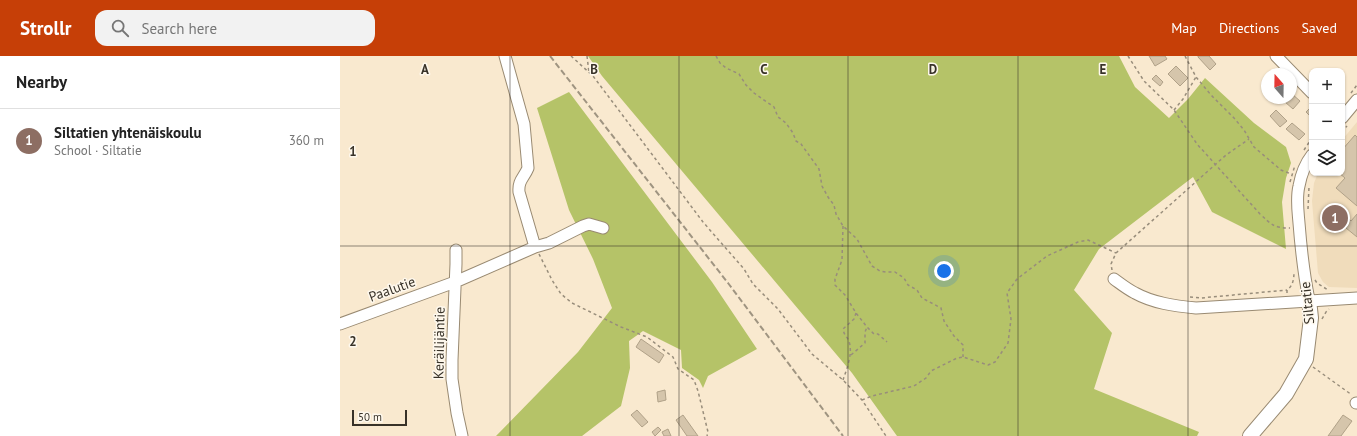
<!DOCTYPE html>
<html lang="en">
<head>
<meta charset="utf-8">
<style>
  :root { --surface:#fff; --page:#f2f2f2; --text:#222; --muted:#767676; --line:#e0e0e0; --accent:#c63f07 }
  body { margin:0; font-family:"PT Sans",sans-serif; background:var(--page); color:var(--text) }
  .controls { position:absolute; right:12px; top:12px; display:grid; overflow:hidden; border-radius:8px; box-shadow:0 1px 3px #0004 }
  .controls button { width:36px; height:36px; display:grid; place-items:center; padding:0; border:0; border-bottom:1px solid var(--line); background:var(--surface); color:var(--text); font:20px sans-serif }
  .compass { position:absolute; left:921px; top:12px; width:36px; height:36px; border-radius:50%; background:var(--surface); box-shadow:0 1px 3px #0004; rotate:340deg }
  .scale { position:absolute; left:12px; bottom:10px; width:55px; box-sizing:border-box; padding-left:4px; border:2px solid #383228; border-top:0; font-size:11px; line-height:14px; white-space:nowrap; color:#383228; -webkit-text-stroke:3px #fef8ed; paint-order:stroke }
  .you { position:absolute; left:604px; top:215px; width:14px; height:14px; margin:-10px; border:3px solid #fff; border-radius:50%; background:#1a73e8; box-shadow:0 0 0 6px #1a73e833 }
  .badge { display:grid; place-items:center; width:26px; height:26px; border-radius:50%; background:var(--accent); color:#fff; font-size:13px; font-weight:700 }
  .pin { position:absolute; translate:-50% -50%; border:2px solid #fff; box-shadow:0 1px 4px #0006 }
  .list { margin:0; padding:0; list-style:none }
  h2 { display:flex; justify-content:space-between; align-items:center; height:52px; margin:0; padding:0 16px; font-size:17px }
  h2 small { font-size:13px; font-weight:400; color:var(--muted) }
  .list li { display:grid; grid-template-columns:26px 1fr auto; gap:12px; align-items:center; box-sizing:border-box; height:64px; padding:0 16px; border-top:1px solid var(--line) }
  .list b { display:block; font-size:15px; white-space:nowrap }
  .list p { margin:0; font-size:13px; white-space:nowrap; color:var(--muted) }
  .list em { font-size:13px; font-style:normal; color:var(--muted) }
  .icon { flex:none; width:22px; height:22px; fill:none; stroke:currentColor; stroke-width:2; stroke-linecap:round; stroke-linejoin:round }
  .map { position:relative; flex:none; width:1017px; height:380px; overflow:hidden }
  header { display:flex; align-items:center; gap:24px; box-sizing:border-box; height:56px; padding:0 20px; background:var(--accent); color:#fff }
  header strong { font-size:19px }
  nav { display:flex; gap:22px; margin-inline-start:auto; font-size:14px }
  .search { width:280px; height:36px; background:var(--page); display:flex; align-items:center; gap:10px; box-sizing:border-box; padding:0 14px; border-radius:12px; color:var(--muted); font-size:15px }
  main { display:flex }
  aside { flex:1; background:var(--surface) }
  .map>svg:first-child { display:block }
  .built { fill:#f0dcbb }
  .forest { fill:#b5c368 }
  .building { fill:#d5c5ab; stroke:#b0a188 }
  .lines { fill:none; stroke-linecap:round; stroke-linejoin:round }
  .minor-casing { stroke:#998a72; stroke-width:13 }
  .major-casing { stroke:#998a72; stroke-width:16 }
  .path { stroke:#988d7b; stroke-width:1.5; stroke-dasharray:3 3; stroke-linecap:butt }
  .minor { stroke:#fff; stroke-width:11 }
  .major { stroke:#fff; stroke-width:14 }
  .rail { stroke:#9f9481; stroke-width:2; stroke-dasharray:6 3; stroke-linecap:butt }
  .grid { fill:none; stroke:#383228; stroke-width:1; stroke-opacity:0.55 }
  .labels { text-anchor:middle; dominant-baseline:central; stroke-width:3; stroke-linejoin:round; paint-order:stroke }
  .street-label { font-size:14px; fill:#383228; stroke:#fef8ed }
  .grid-label { font-size:13px; text-anchor:middle; font-weight:bold; fill:#383228; stroke:#fef8ed; stroke-width:3; stroke-linejoin:round; paint-order:stroke }
</style>
</head>
<body>
<header>
<strong>Strollr</strong>
<div class="search"><svg class="icon" aria-label="search" viewBox="0 0 24 24"><circle cx="10" cy="10" r="6"/><path d="M15 15l6 6"/></svg>Search here</div>
<nav><a>Map</a><a>Directions</a><a>Saved</a></nav>
</header>
<main>
<aside>
<h2>Nearby<small></small></h2>
<ul class="list">
<li><span class="badge" style="background:#8d6e63">1</span><div><b>Siltatien yhtenäiskoulu</b><p>School · Siltatie</p></div><em>360 m</em></li>
</ul>
</aside>
<div class="map">
<svg width="1017" height="380" viewBox="0 0 1017 380">
  <rect width="100%" height="100%" fill="#f9e9cf"/>
  <!-- built -->
  <path class="built" d="M1017 66V232L989 231 983 226 978 217 972 145 974 127 978 117H1002V84Z"/>
  <!-- forest -->
  <path class="forest" d="M248 0H779L795 31 829 62 848 43 865 22 914 67 946 91 951 107 946 122 942 146 946 193 872 156 853 121 759 193 734 234 772 277 754 333 859 376 857 380H557L512 317 262 20Z
    M229 36 372 226 417 293 368 320 363 332 359 324 342 312 341 294 303 275 289 285 290 312 281 350 242 380H156L238 296 272 252 253 203 229 154 197 52Z"/>
  <!-- building -->
  <path class="building" d="M809 0H825L827 3 815 10Z
    M858 0H869L876 8 870 14 858 1Z
    M836 10 848 22 840 30 828 18Z
    M816 19 823 26 820 30 812 23Z
    M952 38 960 45 953 53 945 46 949 42H951Z
    M970 52 972 54V62L966 56Z
    M936 54 947 65 940 71 930 60Z
    M952 67 965 78 959 84 946 73Z
    M1015 79 1017 81V150L996 132 1005 122 999 117H1002V94Z
    M1017 158V181L1006 172 1007 170 1004 167 1008 162 1011 165Z
    M301 283 324 299 319 307 296 291Z
    M325 334 326 344 318 346 317 336Z
    M297 354 308 366 302 371 291 359Z
    M343 359 358 380H347L336 364Z
    M1003 359 1012 365 1001 380H988Z
    M318 371 321 374 315 380 312 376Z
    M328 373 331 380H324L322 376Z"/>
  <g class="lines">
    <!-- minor casing -->
    <g class="minor-casing">
      <path id="minor" d="M165 0 184 68 188 112C184 122 178 124 179 136L195 191
        M936 0 972 37
        M1002 62 1017 44
        M116 194V208L112 304V323L117 357 122 380
        M774 223C781 228 787 233 795 237 813 247 835 250 856 252L1017 242
        M969 244C964 219 961 193 959 167 958 155 956 142 959 130 961 119 965 108 972 99
        M0 268 115 226 195 191 209 187 243 170 249 168 263 172
        M1016 347H1017"/>
    </g>
    <!-- major casing -->
    <g class="major-casing">
      <path id="major" d="M910 380 946 338 966 303 971 262 969 244"/>
    </g>
    <!-- path -->
    <path class="path" d="M231 0 253 20 363 166 404 213 413 228 438 253 472 298 503 324 522 344 546 380
      M247 0 249 17
      M376 0 380 7 386 12 399 18 406 29 414 37 434 51 438 61 446 67 453 77 456 85 461 88 479 113 482 130 488 141 494 149 496 158 503 170 517 183 532 210 540 215 546 216H555L564 222 568 229 577 234 582 242 601 252 604 265 614 280 623 289V301
      M788 0 804 25 834 54 857 88 920 158C931 168 933 172 950 172
      M845 0 856 21 871 39 894 62 904 74 914 91 941 114 951 118
      M1011 37 1017 29
      M834 54 843 43 856 21
      M1002 76 1007 70
      M964 94 972 82
      M950 126 955 109
      M968 153 969 131
      M503 170 502 204 495 223V229L505 239 516 257 527 271 534 278H538L547 286
      M199 198 212 224 221 238 232 247 281 271 307 281 333 301 338 313 354 324 358 335 368 376 367 380
      M772 214 771 208 776 197 886 99 909 83
      M975 224 977 227 988 234
      M947 237V234C953 230 954 223 954 215
      M850 241 861 242 947 234
      M982 263 986 256 989 253
      M511 299 525 287V276L527 271
      M973 311 1012 339
      M503 324C507 312 513 298 509 285 507 281 504 279 503 273L514 263 516 257
      M522 344 532 340 574 330 586 322 591 315 617 302 623 301 648 309 655 306 668 287 671 263 667 237 677 223 707 200 738 186 748 184 776 197"/>
    <!-- minor -->
    <use href="#minor" class="minor"/>
    <!-- major -->
    <use href="#major" class="major"/>
    <!-- rail -->
    <path class="rail" d="M210 0 388 227 503 380"/>
  </g>
  <!-- grid -->
  <path class="grid" d="M170 0V380M339 0V380M508 0V380M678 0V380M848 0V380M0 190H1017"/>
  <g class="labels">
    <!-- street labels -->
    <g class="street-label">
      <text transform="translate(52 233) rotate(-20)">Paalutie</text>
      <text transform="translate(967 247) rotate(-96)">Siltatie</text>
      <text transform="translate(99 287) rotate(-89)">Keräilijäntie</text>
    </g>
  </g>
  <g class="grid-label">
    <text x="85" y="18">A</text>
    <text x="254" y="18">B</text>
    <text x="424" y="18">C</text>
    <text x="593" y="18">D</text>
    <text x="763" y="18">E</text>
    <text x="13" y="100">1</text>
    <text x="13" y="290">2</text>
  </g>
</svg>
<div class="controls">
<button>+</button>
<button>−</button>
<button><svg class="icon" aria-label="layers" viewBox="0 0 24 24"><path d="M12 4l9 5-9 5-9-5zM3 14l9 5 9-5"/></svg></button>
</div>
<svg class="compass" viewBox="-18 -18 36 36"><path d="M0-13l5 13h-10z" fill="#e53935"/><path d="M0 13l5-13h-10z" fill="#767676"/></svg>
<div class="scale">50 m</div>
<div class="you"></div>
<div class="pin badge" style="left:995px;top:162px;background:#8d6e63">1</div>
</div>
</main>
</body>
</html>
